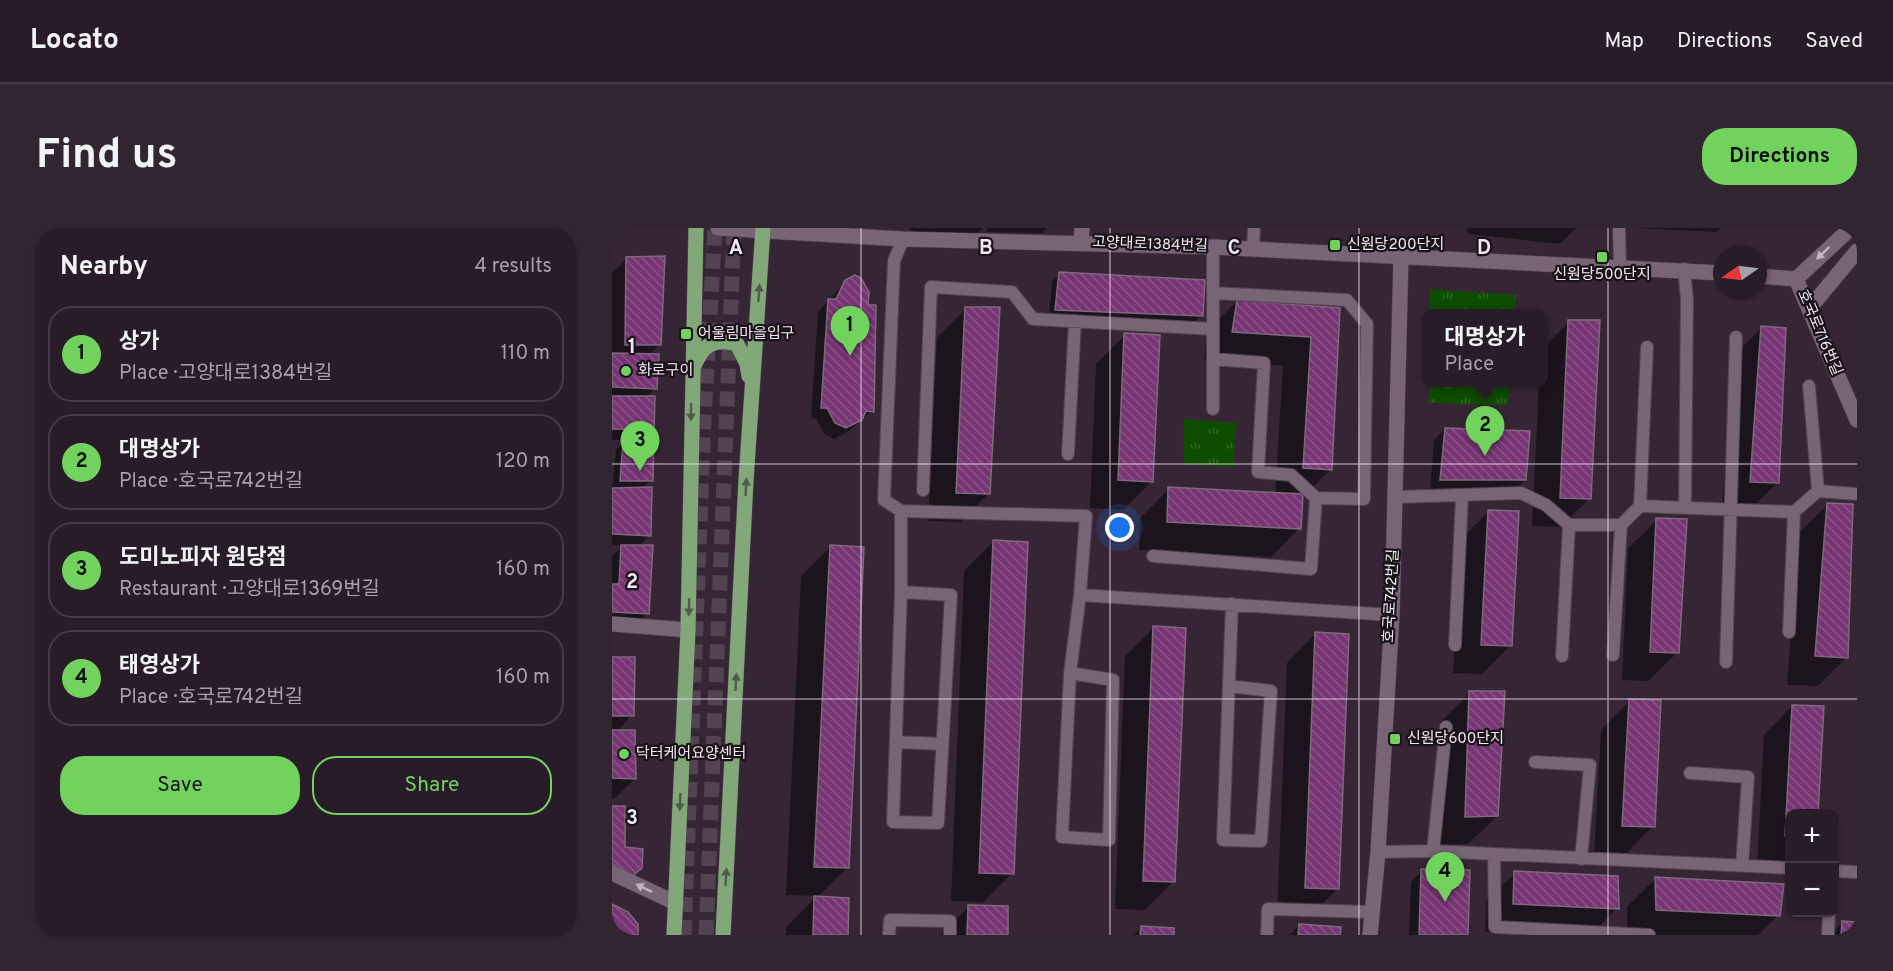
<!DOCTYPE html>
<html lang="en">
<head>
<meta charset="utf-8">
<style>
  :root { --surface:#281c28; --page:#302530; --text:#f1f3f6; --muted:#a5a1a8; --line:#443a45; --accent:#72d25e }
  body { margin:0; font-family:Overpass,"Noto Sans KR",sans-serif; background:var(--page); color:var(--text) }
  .controls { position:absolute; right:18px; bottom:18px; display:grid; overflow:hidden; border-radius:12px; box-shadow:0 2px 4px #0004 }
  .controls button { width:54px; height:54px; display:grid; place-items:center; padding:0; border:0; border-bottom:2px solid var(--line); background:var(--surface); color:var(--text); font:30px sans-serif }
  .compass { position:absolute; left:1101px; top:18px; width:54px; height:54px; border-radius:50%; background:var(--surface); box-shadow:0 2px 4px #0004; rotate:256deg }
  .you { position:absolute; left:508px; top:300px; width:21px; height:21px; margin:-15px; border:4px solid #fff; border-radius:50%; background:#1a73e8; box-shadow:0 0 0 9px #1a73e833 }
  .badge { display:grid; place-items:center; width:39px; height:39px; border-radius:50%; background:var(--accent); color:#111; font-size:20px; font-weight:700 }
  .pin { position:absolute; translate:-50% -50px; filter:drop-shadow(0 2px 3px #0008) }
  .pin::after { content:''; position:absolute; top:32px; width:21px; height:18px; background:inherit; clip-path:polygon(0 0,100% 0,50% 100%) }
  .popup { position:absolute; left:810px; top:81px; width:126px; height:78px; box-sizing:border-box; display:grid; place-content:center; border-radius:12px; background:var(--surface); filter:drop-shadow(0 2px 4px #0005); font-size:20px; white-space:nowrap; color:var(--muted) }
  .popup b { font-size:22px; color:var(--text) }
  .popup::after { content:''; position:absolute; left:50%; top:100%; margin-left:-12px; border:12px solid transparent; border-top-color:var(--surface) }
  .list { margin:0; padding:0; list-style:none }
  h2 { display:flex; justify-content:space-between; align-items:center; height:78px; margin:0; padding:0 24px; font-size:26px }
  h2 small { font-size:20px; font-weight:400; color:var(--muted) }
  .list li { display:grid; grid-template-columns:39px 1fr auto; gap:18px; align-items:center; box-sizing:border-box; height:96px; margin:0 12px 12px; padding:0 12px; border:2px solid var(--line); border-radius:24px }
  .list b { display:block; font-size:22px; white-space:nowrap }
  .list p { margin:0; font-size:20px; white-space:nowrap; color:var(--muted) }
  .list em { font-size:20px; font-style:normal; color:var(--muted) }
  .actions { display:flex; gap:12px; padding:18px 24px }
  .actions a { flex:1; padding:14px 0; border:2px solid var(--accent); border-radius:24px; text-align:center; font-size:21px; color:var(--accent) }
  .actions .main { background:var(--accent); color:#111 }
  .map { position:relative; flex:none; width:1245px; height:707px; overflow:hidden; border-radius:24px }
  header { display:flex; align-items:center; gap:36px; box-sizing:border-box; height:84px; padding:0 30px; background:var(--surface); border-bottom:2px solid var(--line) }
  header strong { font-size:28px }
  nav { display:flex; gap:33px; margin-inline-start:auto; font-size:21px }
  .intro { display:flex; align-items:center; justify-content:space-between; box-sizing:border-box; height:144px; padding:0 36px }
  h1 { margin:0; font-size:42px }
  .button { padding:15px 27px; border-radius:24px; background:var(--accent); color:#111; font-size:21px; font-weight:700 }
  main { display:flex; gap:36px; padding:0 36px }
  aside { flex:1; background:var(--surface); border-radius:24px; box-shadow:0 2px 4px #0004 }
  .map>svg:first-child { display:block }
  .park { fill:url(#park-tufts) }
  .shadow { fill:#0007 }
  .building { fill:url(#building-back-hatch); stroke:#7e6a7c; stroke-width:1.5 }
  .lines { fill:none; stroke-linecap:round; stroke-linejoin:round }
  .primary-tunnel { stroke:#524351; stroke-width:15; stroke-dasharray:15 8; stroke-linecap:butt }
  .lane-casing { stroke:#50424f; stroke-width:14 }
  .street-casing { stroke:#50424f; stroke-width:16 }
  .secondary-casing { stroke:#50424f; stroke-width:16 }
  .primary-casing { stroke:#50424f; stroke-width:16 }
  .lane { stroke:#776475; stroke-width:12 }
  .street { stroke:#776475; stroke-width:15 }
  .secondary { stroke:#776475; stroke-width:15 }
  .primary { stroke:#82a779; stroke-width:15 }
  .oneway { fill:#c1b3c0 }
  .oneway2 { fill:#4e5c48 }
  .grid { fill:none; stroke:#f3e8f2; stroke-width:1.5; stroke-opacity:0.55 }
  .poi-dot { fill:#72d25e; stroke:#191218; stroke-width:2 }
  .labels { text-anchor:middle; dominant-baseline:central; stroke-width:4.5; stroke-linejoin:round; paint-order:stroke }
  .street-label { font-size:15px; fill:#f3e8f2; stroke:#191218 }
  .poi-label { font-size:15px; fill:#f3e8f2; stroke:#191218; text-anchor:start }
  .grid-label { font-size:20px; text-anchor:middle; font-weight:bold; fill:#f3e8f2; stroke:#191218; stroke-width:4.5; stroke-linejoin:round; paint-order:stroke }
</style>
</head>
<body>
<header>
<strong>Locato</strong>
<nav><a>Map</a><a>Directions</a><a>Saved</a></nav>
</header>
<div class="intro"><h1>Find us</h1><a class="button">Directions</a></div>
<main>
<aside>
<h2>Nearby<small>4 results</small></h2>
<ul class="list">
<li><span class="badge">1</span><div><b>상가</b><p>Place · 고양대로1384번길</p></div><em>110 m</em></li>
<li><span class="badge">2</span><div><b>대명상가</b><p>Place · 호국로742번길</p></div><em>120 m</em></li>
<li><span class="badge">3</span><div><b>도미노피자 원당점</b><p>Restaurant · 고양대로1369번길</p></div><em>160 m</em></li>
<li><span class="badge">4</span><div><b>태영상가</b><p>Place · 호국로742번길</p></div><em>160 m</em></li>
</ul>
<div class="actions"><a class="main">Save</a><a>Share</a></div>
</aside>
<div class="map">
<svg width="1245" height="707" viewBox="0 0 1245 707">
  <defs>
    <pattern id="park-tufts" width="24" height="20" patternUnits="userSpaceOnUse" patternTransform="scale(1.5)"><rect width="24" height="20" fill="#0e4c00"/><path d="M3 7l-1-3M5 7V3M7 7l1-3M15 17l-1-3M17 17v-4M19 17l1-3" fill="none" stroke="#326626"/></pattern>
    <pattern id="building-back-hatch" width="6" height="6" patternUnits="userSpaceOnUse" patternTransform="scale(1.5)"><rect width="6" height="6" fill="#773574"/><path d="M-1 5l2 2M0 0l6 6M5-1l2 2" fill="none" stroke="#8b5288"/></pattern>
  </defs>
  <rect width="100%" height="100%" fill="#362635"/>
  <!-- park -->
  <path class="park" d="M817 61 904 67 902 85H818Z
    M818 155H897L896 177 818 175Z
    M572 191 625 195 621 239 571 236Z"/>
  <!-- shadow -->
  <path class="shadow" d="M298 0H371L366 5 301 6Z
    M375 0H435L430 5 375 4Z
    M854 0H964L948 16 857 6Z
    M1021 0H1109L1105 4Z
    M15 30 47 117 37 127 43 160 34 170 41 201 28 215 39 252 31 260 37 307 26 319 36 386 24 397 0 396V328L10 318 0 317V261L4 222 14 212H0V45Z
    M448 46 590 87 582 94 437 89 440 53Z
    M234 53 260 183 237 203 222 211 212 206 204 191 199 190 206 84Z
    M625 73 726 82 719 241 690 270 687 300 659 329 527 322 528 290 557 261 663 266 671 138 592 132 596 102Z
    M354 81 377 265 348 294 316 293 325 110Z
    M957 94 978 270 949 299 920 298 927 154H932V119Z
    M1149 100 1165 255 1137 283 1110 282 1121 129Z
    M513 107 540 253 511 282 478 280 484 136Z
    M833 201 913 252 901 263H818L822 212Z
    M1216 276 1235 429 1206 458 1175 457 1187 305Z
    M876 284 899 417 870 446 841 445 848 312Z
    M1045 292 1065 425 1036 453 1010 452 1016 320Z
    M381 314 400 645 372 674 339 673 352 343Z
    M218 319 235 640 205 670 236 671 234 707H174V699L205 668 174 667 189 348Z
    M542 400 562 653 533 682 503 681 513 428Z
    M703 406 726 660 697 689 665 688 675 435Z
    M0 430 20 487 4 504 23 551 2 571H0Z
    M858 465 885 588 856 616 825 617 829 493Z
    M1018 473 1041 598 1013 627H982L989 502Z
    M1180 478 1178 635 1145 637 1152 507Z
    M810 642 856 643 854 707H797L799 654Z
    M903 645 1005 680 979 707 873 704 874 673Z
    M1044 650 1166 687 1146 707H1015V679Z
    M356 679 395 680 394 707H328Z
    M1230 695H1245V707H1218Z
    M687 697 727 700V707H678Z
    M529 700 560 702V707H522Z"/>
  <!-- building -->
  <path class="building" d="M53 28 49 117H13L14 29Z
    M447 44 593 52 591 88 443 82Z
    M243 47 249 50 257 64 256 77H264L262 184 254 183 250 192 234 200 223 195 215 180H209L216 71H224L233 52Z
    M625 72 728 80 720 242 691 240 699 109 620 104Z
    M353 79H388L378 266 344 265Z
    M956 92H988L979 271 948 270Z
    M1149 98 1174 100 1167 255 1138 254Z
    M512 105 548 107 541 254 506 252Z
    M0 125 47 126 45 161 0 159Z
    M0 168H43L42 202 0 201Z
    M833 200 918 203 914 252H828Z
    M11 213H42L41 253H8Z
    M40 259 39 308 0 306V260Z
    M556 259 691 266 689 301 555 294Z
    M1215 275 1241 276 1236 430 1203 428Z
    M876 282 907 283 900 418 869 417Z
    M1044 290 1075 291 1067 425 1038 424Z
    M381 312 416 314 402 646 367 645Z
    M9 317H41L37 386 0 384V356H7Z
    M218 317 252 319 237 640 202 639Z
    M541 398 574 400 563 654 531 653Z
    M703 404 737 406 727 661 693 660Z
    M0 429H23L22 488H0Z
    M857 463H893L886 588 853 589Z
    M1017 471 1049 472 1043 599 1010 598Z
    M1180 477 1212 478 1206 586H1178V609L1173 608Z
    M0 502H23L24 551 0 550Z
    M0 578H13V619L31 621 30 640 21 647 0 636Z
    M809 641 858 642 856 707H807Z
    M902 643 1006 648 1007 681 901 676Z
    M1043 649 1172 656 1168 688 1044 682Z
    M202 668 237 670 236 707H201Z
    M0 676 16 684 26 696V707H0Z
    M356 677 396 678V707H355Z
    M1230 693 1245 694V707H1229Z
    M687 696 729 699 728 707H686Z
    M529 698 562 700V707H528Z"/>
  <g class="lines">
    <!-- primary-tunnel -->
    <path class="primary-tunnel" d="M72 707 92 190 103 0
      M94 707 122 0"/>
    <!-- lane casing -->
    <g class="lane-casing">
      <path id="lane" d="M1007 0 1008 39
        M291 11 282 33 272 272 289 283 474 288 468 367 780 387
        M601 19V181
        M641 21 642 0
        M1072 41 1075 72 1073 280
        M601 131 652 135 646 244 679 247 704 270
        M1197 158 1206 263
        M456 226 463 93
        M311 262 319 59 400 64 421 91 601 101
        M785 269 909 265 934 277 957 297H1009
        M1028 278 1182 284 1206 263 1245 266
        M289 283V364L281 594 326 595 339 367 289 364
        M541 328 699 341 704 270 752 271 755 96 735 72 601 65
        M1177 404 1182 284
        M843 417 850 268
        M1001 427 1009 297 1028 278 1035 119
        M950 428 957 297
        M1114 434 1124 109
        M458 445 501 452 497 612 450 609 458 445 468 367
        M617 458 659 463 649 613 611 612 620 376
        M284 514 330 516
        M923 534 978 537 969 631
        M1078 545 1136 549 1130 638
        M821 623 834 499
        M766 624 821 623 1178 640
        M882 626 883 699 1037 707
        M1222 643 1245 644
        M277 707 278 692 338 693V707
        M655 707 656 681 759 684
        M1216 707 1217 684"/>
    </g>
    <!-- street casing -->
    <g class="street-casing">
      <path id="street" d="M469 14 470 0
        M1184 51 1239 0
        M1197 81 1245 23
        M0 396 76 402
        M0 645 64 675"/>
    </g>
    <!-- secondary casing -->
    <g class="secondary-casing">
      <path id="secondary" d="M106 0 291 11 601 19 1110 45
        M1146 48 1184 51 1245 192
        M758 707 766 624 780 387 789 29"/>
    </g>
    <!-- primary casing -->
    <g class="primary-casing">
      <path id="primary" d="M82 138C91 116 102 110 125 116L135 136 137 148
        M62 707 76 402 84 0
        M111 707 134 252 151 0"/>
    </g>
    <!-- lane -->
    <use href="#lane" class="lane"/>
    <!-- street -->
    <use href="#street" class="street"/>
    <!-- secondary -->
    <use href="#secondary" class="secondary"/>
    <!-- primary -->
    <use href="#primary" class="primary"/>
  </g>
  <!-- one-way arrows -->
  <defs><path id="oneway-solid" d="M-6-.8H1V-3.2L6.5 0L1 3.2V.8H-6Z" transform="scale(1.5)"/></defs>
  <g class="oneway">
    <use href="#oneway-solid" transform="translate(1211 25) rotate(136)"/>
    <use href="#oneway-solid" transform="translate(32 660) rotate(-154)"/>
  </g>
  <g class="oneway2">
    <use href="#oneway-solid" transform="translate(147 65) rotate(-86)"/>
    <use href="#oneway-solid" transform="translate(79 184) rotate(91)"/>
    <use href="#oneway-solid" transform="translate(134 259) rotate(-87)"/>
    <use href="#oneway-solid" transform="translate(77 379) rotate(91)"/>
    <use href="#oneway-solid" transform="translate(124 454) rotate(-87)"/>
    <use href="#oneway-solid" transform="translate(68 574) rotate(93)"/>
    <use href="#oneway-solid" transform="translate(114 649) rotate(-87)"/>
  </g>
  <!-- grid -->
  <path class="grid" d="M249 0V707M498 0V707M747 0V707M996 0V707M0 236H1245M0 471H1245"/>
  <!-- markers -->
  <g class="poi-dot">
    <rect x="717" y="11" width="12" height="12" rx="3"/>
    <rect x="984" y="23" width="12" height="12" rx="3"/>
    <rect x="68" y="100" width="12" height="12" rx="3"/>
    <circle cx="14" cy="143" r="6"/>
    <rect x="777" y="505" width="12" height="12" rx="3"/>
    <circle cx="12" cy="526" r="6"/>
  </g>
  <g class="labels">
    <!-- street labels -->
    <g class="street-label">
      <text transform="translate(538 17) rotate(2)">고양대로1384번길</text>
      <text transform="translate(1207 105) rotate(67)">호국로716번길</text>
      <text transform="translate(780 368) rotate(-87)">호국로742번길</text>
    </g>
    <!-- poi labels -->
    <g class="poi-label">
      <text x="735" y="17">신원당200단지</text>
      <text x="990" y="47" text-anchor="middle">신원당500단지</text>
      <text x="86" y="106">어울림마을입구</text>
      <text x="26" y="143">화로구이</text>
      <text x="795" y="511">신원당600단지</text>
      <text x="24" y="526">닥터케어요양센터</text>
    </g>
  </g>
  <g class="grid-label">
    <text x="124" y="26">A</text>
    <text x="374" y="26">B</text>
    <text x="622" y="26">C</text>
    <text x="872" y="26">D</text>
    <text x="20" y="125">1</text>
    <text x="20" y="360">2</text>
    <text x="20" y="596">3</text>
  </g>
</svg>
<div class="controls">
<button>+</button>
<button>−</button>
</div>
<svg class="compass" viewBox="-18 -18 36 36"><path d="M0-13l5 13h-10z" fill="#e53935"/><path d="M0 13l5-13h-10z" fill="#a5a1a8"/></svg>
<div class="you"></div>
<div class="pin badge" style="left:238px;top:128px">1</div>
<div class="pin badge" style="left:873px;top:228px">2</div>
<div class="popup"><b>대명상가</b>Place</div>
<div class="pin badge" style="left:28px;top:243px">3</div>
<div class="pin badge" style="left:833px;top:674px">4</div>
</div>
</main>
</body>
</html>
